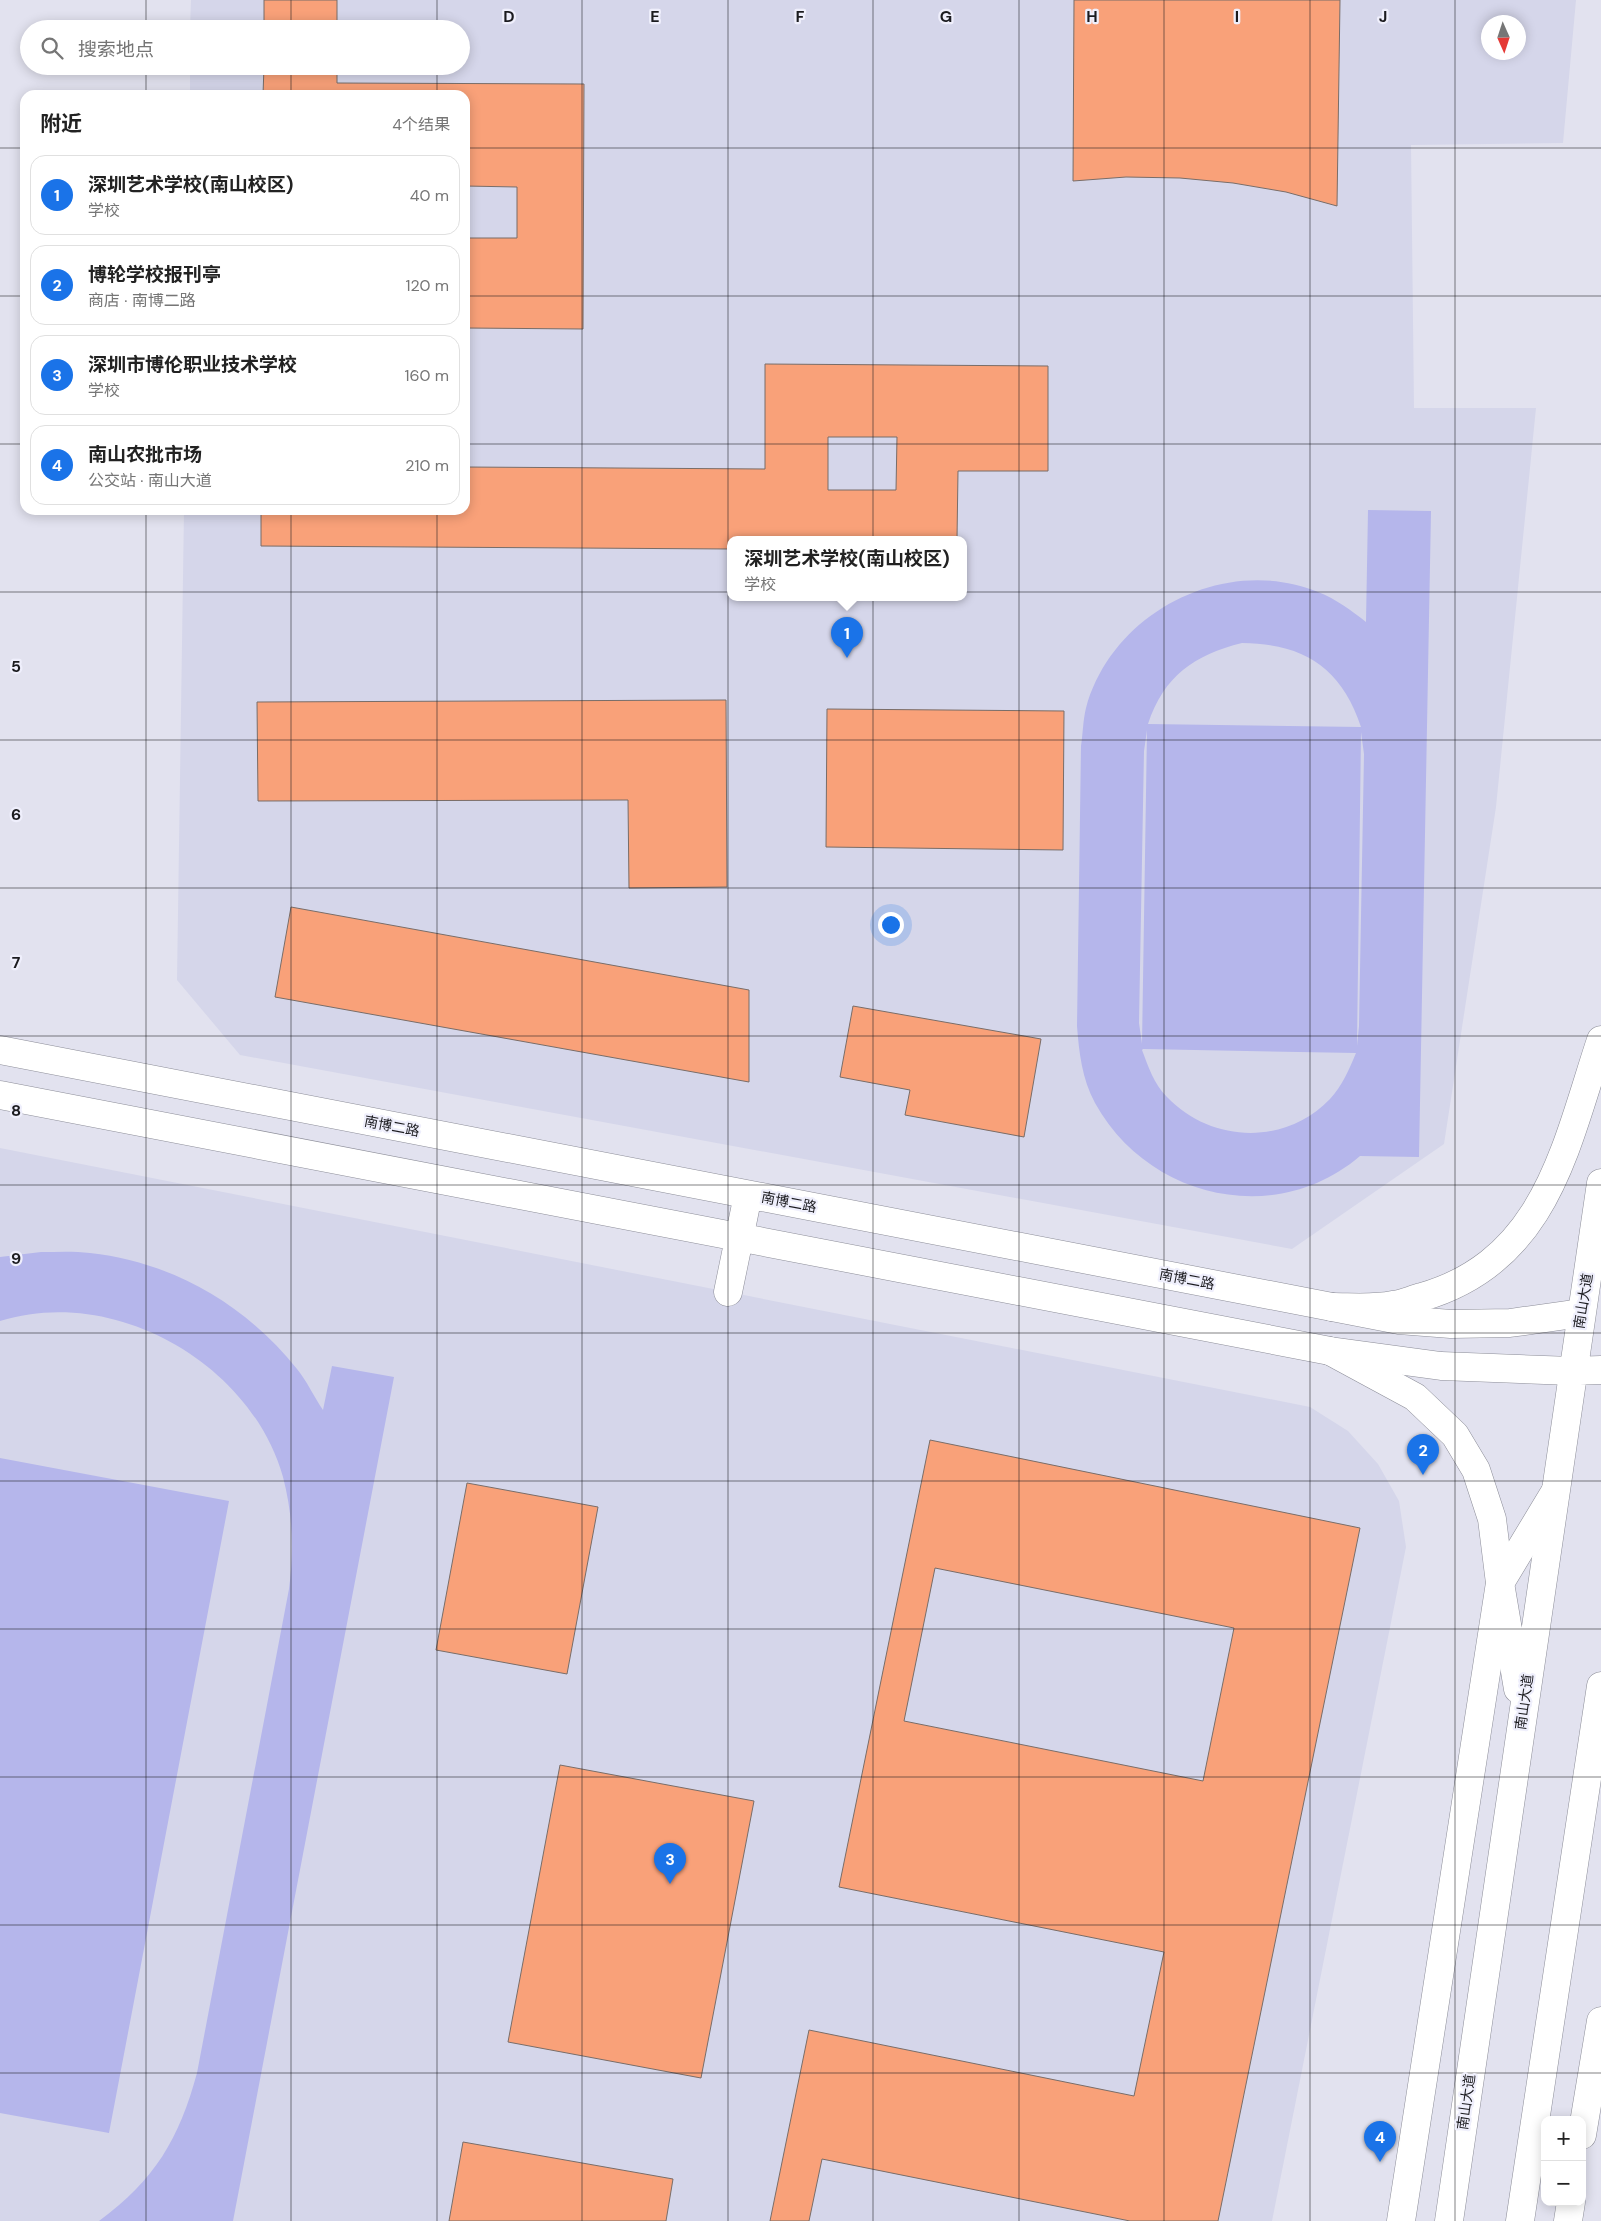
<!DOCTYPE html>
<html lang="zh">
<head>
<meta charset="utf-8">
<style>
  :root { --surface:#fff; --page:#f2f2f2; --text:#222; --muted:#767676; --line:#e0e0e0; --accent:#1a73e8 }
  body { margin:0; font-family:"DM Sans","Noto Sans SC",sans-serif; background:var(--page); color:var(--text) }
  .controls { position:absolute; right:15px; bottom:15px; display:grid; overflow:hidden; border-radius:10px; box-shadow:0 2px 12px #0003 }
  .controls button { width:45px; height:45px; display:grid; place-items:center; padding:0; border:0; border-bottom:1px solid var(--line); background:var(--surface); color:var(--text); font:25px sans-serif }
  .compass { position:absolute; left:1481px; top:15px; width:45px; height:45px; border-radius:50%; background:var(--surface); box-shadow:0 2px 12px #0003; rotate:177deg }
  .you { position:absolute; left:890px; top:924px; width:18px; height:18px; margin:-12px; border:4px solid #fff; border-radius:50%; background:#1a73e8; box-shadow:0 0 0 8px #1a73e833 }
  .badge { display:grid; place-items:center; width:32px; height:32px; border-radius:50%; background:var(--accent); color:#fff; font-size:16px; font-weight:700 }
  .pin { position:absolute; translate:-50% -41px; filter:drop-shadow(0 1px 2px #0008) }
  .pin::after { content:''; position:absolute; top:26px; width:18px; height:15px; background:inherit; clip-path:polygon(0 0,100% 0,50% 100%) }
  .popup { position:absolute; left:727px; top:536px; width:240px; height:65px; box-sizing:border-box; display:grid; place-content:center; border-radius:10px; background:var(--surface); filter:drop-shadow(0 1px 4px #0005); font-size:16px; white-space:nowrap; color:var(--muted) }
  .popup b { font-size:19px; color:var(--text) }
  .popup::after { content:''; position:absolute; left:50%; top:100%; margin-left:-10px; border:10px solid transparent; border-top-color:var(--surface) }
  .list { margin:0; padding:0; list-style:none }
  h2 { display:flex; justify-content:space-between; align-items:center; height:65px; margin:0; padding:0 20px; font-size:21px }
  h2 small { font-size:16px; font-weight:400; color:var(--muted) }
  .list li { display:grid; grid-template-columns:32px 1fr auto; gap:15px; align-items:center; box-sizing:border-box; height:80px; margin:0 10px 10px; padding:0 10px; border:1px solid var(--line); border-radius:15px }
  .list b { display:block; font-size:19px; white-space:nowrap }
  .list p { margin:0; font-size:16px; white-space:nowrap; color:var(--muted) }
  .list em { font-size:16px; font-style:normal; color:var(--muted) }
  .icon { flex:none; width:28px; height:28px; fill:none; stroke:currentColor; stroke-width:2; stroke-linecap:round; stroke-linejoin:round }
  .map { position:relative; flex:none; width:1601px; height:2221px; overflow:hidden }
  .search { position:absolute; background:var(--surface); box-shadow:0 2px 12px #0003; left:20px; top:20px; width:450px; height:55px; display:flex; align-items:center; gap:12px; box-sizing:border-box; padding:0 18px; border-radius:28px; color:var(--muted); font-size:19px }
  .panel { position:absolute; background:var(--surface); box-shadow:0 2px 12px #0003; left:20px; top:90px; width:450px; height:425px; border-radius:15px }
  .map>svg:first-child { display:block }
  .built { fill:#d5d6ea; fill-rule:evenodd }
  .green { fill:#b5b6eb; fill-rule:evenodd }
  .building { fill:#f9a179; stroke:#796d68; fill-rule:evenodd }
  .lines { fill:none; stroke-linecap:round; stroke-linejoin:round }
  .minor-casing { stroke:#8c8d98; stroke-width:29 }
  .major-casing { stroke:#8c8d98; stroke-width:29 }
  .minor { stroke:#fff; stroke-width:28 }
  .major { stroke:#fff; stroke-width:28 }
  .grid { fill:none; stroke:#1b1b1f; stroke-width:1; stroke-opacity:0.55 }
  .labels { text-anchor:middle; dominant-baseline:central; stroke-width:4.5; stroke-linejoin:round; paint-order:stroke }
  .street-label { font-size:14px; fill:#1b1b1f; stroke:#efeffc }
  .grid-label { font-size:16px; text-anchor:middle; font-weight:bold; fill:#1b1b1f; stroke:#efeffc; stroke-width:4.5; stroke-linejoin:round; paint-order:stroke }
</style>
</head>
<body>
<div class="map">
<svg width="1601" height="2221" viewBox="0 0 1601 2221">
  <rect width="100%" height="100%" fill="#e2e2ef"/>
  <!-- built -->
  <path class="built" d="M191 0H1576L1563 143 1411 145 1414 408H1536L1496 807 1444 1144 1292 1249 240 1055 177 980 184 510H465V95H190V66H461V29H190ZM1488 22H1518V52H1488ZM731 539H963V597H731Z
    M0 1148 1310 1407 1348 1431 1378 1464 1399 1501 1406 1547 1272 2221H0Z"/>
  <!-- green -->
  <path class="green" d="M1368 510 1431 511 1419 1157 1360 1156C1276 1228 1148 1199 1095 1103 1082 1079 1079 1052 1077 1026L1081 746C1083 733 1083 720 1086 708 1112 612 1225 554 1318 592 1336 599 1352 611 1366 622ZM1242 643C1304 644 1341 667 1361 727L1148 724C1164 676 1194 655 1242 643ZM1147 730 1142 1044 1139 1023 1144 751ZM1361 732 1364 754 1359 1026 1357 1046ZM1142 1050 1143 1049 1356 1053C1349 1070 1342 1086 1330 1099 1285 1146 1211 1143 1167 1097 1154 1084 1148 1066 1142 1050Z
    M41 1252C57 1252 74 1251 90 1253 172 1262 245 1304 297 1369 307 1381 314 1397 323 1410L332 1366 394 1377 233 2221H99C155 2180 179 2139 197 2073L289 1589C294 1551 293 1515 283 1477 251 1363 114 1285 0 1321V1257Z
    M0 1458 229 1501 109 2133 0 2113Z"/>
  <!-- building -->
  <path class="building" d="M264 0H337V29H264Z
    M1074 0H1340L1337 206 1286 192 1233 183 1180 178 1126 177 1073 181Z
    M264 66H337V83L584 84 583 329 465 328V238H517V187L465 186V95H263Z
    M765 364 1048 366V471H958L957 539H731V549L261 546V510H465V467L765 469ZM828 437H897L896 490H828Z
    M726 700 727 887 629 888 628 800 258 801 257 702Z
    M827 709 1064 711 1063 850 826 847Z
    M291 907 749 990V1082L275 997Z
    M853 1006 1041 1039 1024 1137 905 1115 910 1090 840 1077Z
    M930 1440 1360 1528 1218 2221H1130L822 2159 809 2221H770L809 2030 1134 2096 1164 1952 839 1887ZM935 1568 1234 1628 1203 1781 904 1721Z
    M467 1483 598 1507 567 1674 436 1650Z
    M560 1765 754 1801 701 2078 508 2042Z
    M463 2142 673 2179 666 2221H449Z"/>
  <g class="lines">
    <!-- minor casing -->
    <g class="minor-casing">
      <path id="minor" d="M0 1050 1399 1320 1451 1324 1510 1323 1581 1313
        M0 1095 1330 1351 1441 1366 1572 1371
        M728 1292 748 1195
        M1582 2135 1601 2021
        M1401 2221 1500 1583 1555 1492
        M1568 2221 1571 2202"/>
    </g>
    <!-- major casing -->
    <g class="major-casing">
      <path id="major" d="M1332 1307C1352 1307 1374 1309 1393 1305 1403 1304 1413 1299 1422 1297 1546 1261 1565 1148 1601 1040
        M1330 1351 1415 1397 1455 1435 1476 1470 1492 1519 1500 1583 1518 1689
        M1572 1371 1601 1370
        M1449 2221 1601 1183
        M1520 2221 1601 1686"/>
    </g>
    <!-- minor -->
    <use href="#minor" class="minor"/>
    <!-- major -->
    <use href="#major" class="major"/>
  </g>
  <!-- grid -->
  <path class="grid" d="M146 0V29M291 0V29M437 0V29M582 0V2221M728 0V2221M873 0V2221M1019 0V2221M1164 0V2221M1310 0V2221M1455 0V2221M146 66V95M291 66V95M437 66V95M0 148H25M465 148H1601M0 296H25M465 296H1601M0 444H25M465 444H1601M146 510V2221M291 510V2221M437 510V2221M0 592H1601M0 740H1601M0 888H1601M0 1036H1601M0 1185H1601M0 1333H1601M0 1481H1601M0 1629H1601M0 1777H1601M0 1925H1601M0 2073H1601"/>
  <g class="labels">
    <!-- street labels -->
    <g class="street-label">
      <text transform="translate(392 1126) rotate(11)">南博二路</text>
      <text transform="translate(789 1202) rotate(11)">南博二路</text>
      <text transform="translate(1187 1279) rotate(11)">南博二路</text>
      <text transform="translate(1583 1301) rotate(-81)">南山大道</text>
      <text transform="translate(1524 1702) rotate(-82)">南山大道</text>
      <text transform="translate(1466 2102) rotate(-82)">南山大道</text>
    </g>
  </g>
  <g class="grid-label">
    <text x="509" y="22">D</text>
    <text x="655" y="22">E</text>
    <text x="800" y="22">F</text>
    <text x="946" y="22">G</text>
    <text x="1092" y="22">H</text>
    <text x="1237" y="22">I</text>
    <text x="1383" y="22">J</text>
    <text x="16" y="672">5</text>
    <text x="16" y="820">6</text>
    <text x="16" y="968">7</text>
    <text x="16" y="1116">8</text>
    <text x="16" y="1264">9</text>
  </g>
</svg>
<div class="controls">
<button>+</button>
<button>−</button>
</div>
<svg class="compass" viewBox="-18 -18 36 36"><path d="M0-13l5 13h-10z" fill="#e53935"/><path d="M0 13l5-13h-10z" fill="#767676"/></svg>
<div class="you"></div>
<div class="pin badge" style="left:847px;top:658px">1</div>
<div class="popup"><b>深圳艺术学校(南山校区)</b>学校</div>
<div class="pin badge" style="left:1423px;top:1475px">2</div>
<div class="pin badge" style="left:670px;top:1884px">3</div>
<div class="pin badge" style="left:1380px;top:2162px">4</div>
<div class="search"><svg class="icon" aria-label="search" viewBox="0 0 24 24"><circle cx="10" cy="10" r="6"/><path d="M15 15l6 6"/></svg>搜索地点</div>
<section class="panel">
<h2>附近<small>4个结果</small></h2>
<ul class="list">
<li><span class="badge">1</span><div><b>深圳艺术学校(南山校区)</b><p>学校</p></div><em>40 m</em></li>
<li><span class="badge">2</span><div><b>博轮学校报刊亭</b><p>商店 · 南博二路</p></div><em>120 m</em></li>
<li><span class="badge">3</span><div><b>深圳市博伦职业技术学校</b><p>学校</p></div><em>160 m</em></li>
<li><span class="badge">4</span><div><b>南山农批市场</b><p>公交站 · 南山大道</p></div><em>210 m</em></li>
</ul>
</section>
</div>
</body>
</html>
